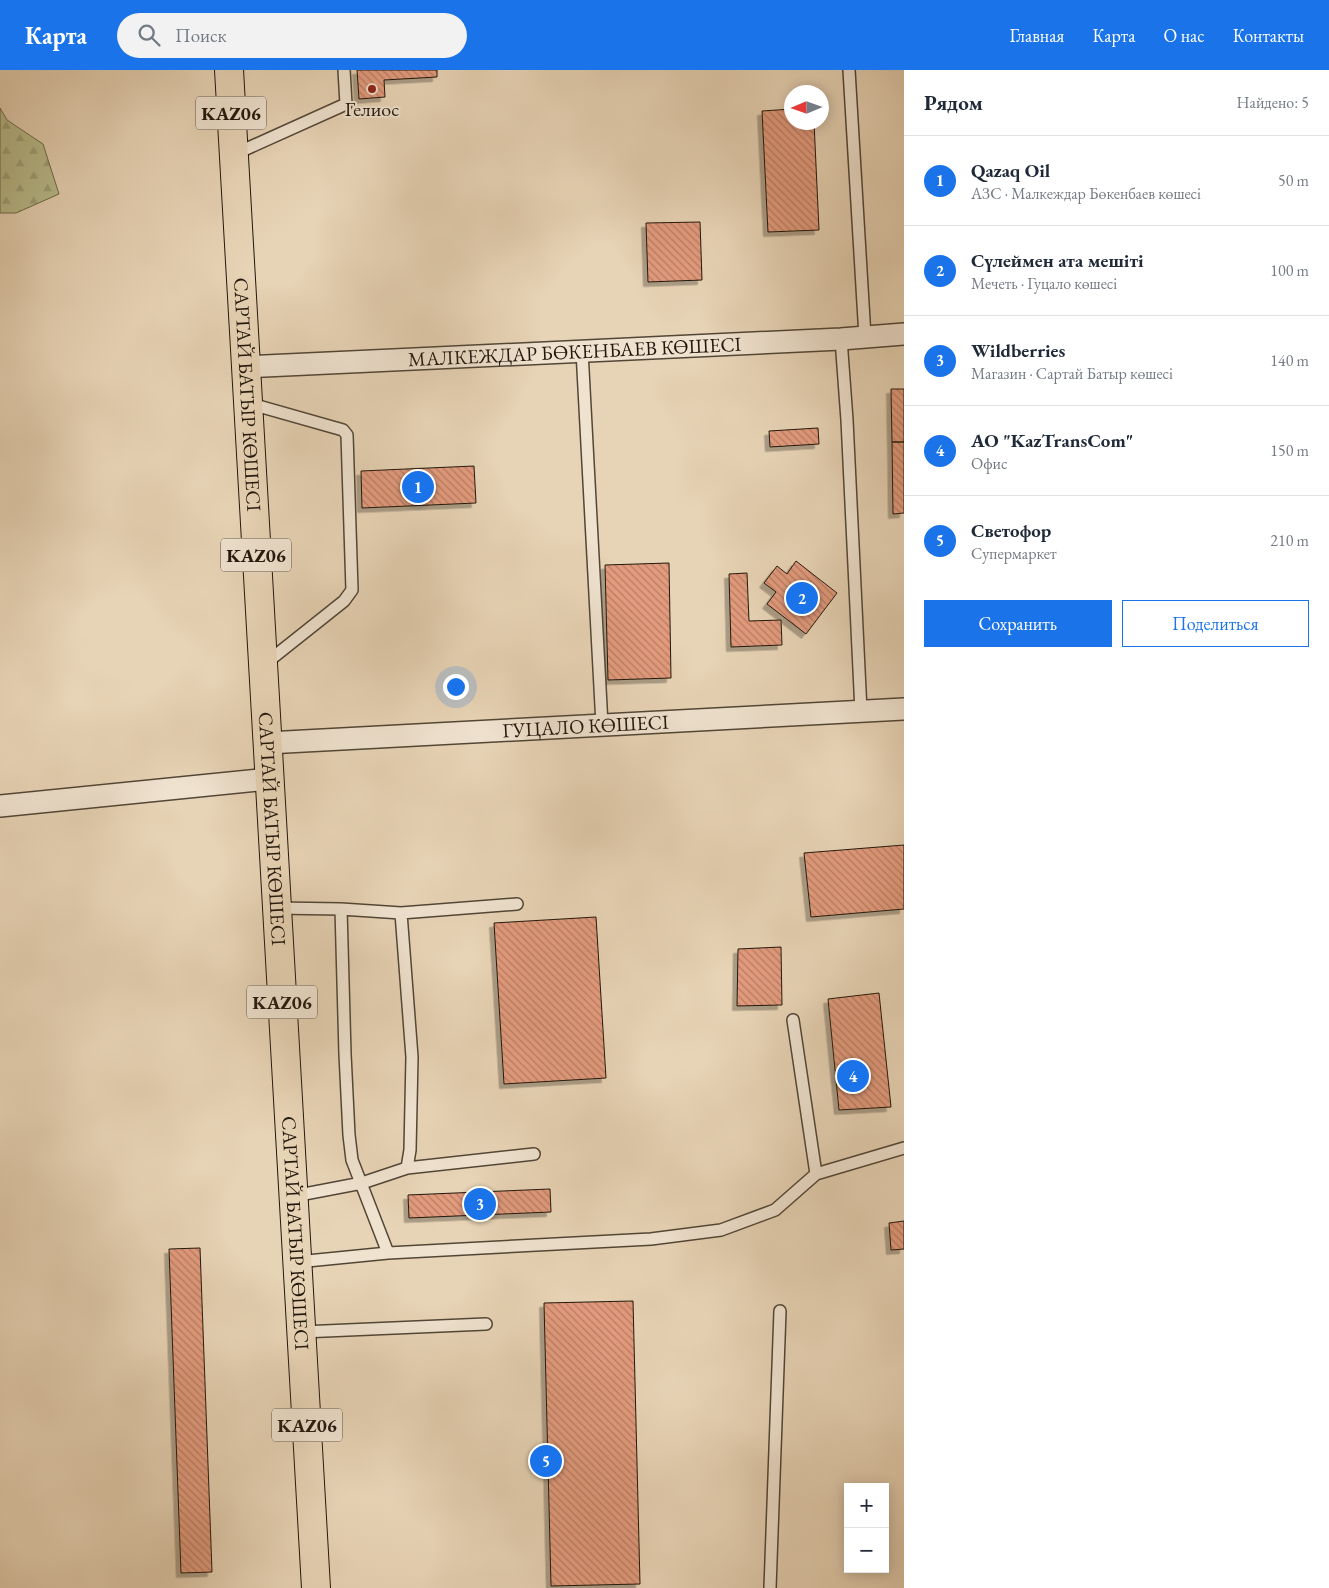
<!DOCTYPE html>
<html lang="ru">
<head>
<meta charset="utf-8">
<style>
  :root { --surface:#fff; --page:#f2f2f3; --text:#1f2937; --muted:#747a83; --line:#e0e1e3; --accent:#1a73e8 }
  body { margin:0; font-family:"EB Garamond",serif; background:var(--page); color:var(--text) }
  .controls { position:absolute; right:15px; bottom:15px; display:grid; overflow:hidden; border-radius:0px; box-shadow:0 2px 12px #0003 }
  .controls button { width:45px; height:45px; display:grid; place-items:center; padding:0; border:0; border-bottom:1px solid var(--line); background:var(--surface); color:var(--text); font:25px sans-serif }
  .compass { position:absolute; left:784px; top:15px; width:45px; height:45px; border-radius:50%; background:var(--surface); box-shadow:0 2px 12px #0003; rotate:268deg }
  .you { position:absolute; left:455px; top:616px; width:18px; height:18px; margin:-12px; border:4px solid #fff; border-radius:50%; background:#1a73e8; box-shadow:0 0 0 8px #1a73e833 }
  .badge { display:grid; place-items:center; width:32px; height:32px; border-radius:50%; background:var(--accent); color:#fff; font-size:16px; font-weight:700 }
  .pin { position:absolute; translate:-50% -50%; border:2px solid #fff; box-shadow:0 1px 5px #0006 }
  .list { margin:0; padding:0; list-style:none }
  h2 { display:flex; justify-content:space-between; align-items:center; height:65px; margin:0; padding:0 20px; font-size:21px }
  h2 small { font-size:16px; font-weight:400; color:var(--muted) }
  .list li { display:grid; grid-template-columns:32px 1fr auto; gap:15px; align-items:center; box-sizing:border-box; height:90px; padding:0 20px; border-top:1px solid var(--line) }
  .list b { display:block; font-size:19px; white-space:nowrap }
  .list p { margin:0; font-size:16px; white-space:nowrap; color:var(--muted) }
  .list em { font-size:16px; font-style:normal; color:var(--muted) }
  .actions { display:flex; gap:10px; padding:15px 20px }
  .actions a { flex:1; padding:11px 0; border:1px solid var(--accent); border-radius:0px; text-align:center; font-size:18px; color:var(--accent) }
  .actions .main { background:var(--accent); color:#fff }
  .icon { flex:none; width:28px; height:28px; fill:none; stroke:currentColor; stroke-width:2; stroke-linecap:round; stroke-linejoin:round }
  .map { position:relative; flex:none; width:904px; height:1518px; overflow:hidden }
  header { display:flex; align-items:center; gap:30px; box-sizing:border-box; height:70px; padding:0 25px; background:var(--accent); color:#fff }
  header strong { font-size:24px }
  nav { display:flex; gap:28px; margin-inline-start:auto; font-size:18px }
  .search { width:350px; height:45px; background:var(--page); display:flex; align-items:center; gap:12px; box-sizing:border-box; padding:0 18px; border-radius:28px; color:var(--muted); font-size:19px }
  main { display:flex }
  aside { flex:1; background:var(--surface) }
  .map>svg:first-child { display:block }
  .forest { fill:url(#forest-firs); stroke:#6c694c }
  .building { fill:url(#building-back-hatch); stroke:#21170d; filter:url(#shadow) }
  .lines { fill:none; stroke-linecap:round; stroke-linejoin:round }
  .lane-casing { stroke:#524637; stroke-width:14 }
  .street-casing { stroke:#524637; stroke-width:24 }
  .highway-casing { stroke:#21170d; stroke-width:30 }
  .lane { stroke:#efe2cf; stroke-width:11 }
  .street { stroke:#efe2cf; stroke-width:21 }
  .highway { stroke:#e7d3b5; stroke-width:28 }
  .poi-dot { fill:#8f2418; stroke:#efe2cf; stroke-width:2 }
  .labels { text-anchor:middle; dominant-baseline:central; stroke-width:4; stroke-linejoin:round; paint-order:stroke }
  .shield { fill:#efe2cf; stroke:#5f5447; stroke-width:1 }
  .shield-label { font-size:19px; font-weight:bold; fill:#21170d }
  .poi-label { font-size:20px; fill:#21170d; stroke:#efe2cf }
  .street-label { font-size:20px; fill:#21170d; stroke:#efe2cf }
</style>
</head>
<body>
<header>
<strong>Карта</strong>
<div class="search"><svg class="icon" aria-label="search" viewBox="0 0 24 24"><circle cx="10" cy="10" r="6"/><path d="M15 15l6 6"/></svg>Поиск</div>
<nav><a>Главная</a><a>Карта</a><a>О нас</a><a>Контакты</a></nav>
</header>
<main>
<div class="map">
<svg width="904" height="1518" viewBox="0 0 904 1518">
  <defs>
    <pattern id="forest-firs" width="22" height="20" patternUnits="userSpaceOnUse" patternTransform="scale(1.25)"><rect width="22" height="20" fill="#b8bb8b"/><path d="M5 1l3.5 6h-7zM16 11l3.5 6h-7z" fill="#9ea077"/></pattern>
    <pattern id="building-back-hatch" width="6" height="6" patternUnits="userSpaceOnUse" patternTransform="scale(1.25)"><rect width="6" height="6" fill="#e39b7d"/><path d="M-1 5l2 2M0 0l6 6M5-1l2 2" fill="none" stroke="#b87d65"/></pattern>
    <filter id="shadow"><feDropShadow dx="-4.5" dy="4.5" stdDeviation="0" flood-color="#0004"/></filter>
  </defs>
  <rect width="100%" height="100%" fill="#e7d3b5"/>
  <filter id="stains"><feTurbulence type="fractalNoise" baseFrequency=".004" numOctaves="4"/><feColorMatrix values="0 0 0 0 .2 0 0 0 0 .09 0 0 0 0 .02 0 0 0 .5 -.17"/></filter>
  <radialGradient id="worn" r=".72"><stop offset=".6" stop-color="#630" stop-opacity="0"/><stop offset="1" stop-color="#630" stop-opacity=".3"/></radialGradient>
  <!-- forest -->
  <path class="forest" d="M0 38 7 50 43 74 59 124 16 143H0Z"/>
  <!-- building -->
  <path class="building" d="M357 0H437V7L384 10 385 27 359 29Z
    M792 39V52H814L819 160 768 162 762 41Z
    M700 152 702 210 648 212 646 153Z
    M891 319H904V372H892Z
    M818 358 819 374 770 377 769 361Z
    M892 372H904V443L893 444Z
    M474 396 476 433 362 438 361 401Z
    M796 491 837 523 806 564 767 534 776 522 764 513 777 496 787 504Z
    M669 493 671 608 608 610 605 495Z
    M747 503 749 551 781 550 782 575 731 577 729 504Z
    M904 775V839L811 847 804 783Z
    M596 847 606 1008 504 1014 494 853Z
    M781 877 782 935 737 936 738 879Z
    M879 923 891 1037 839 1040 828 929Z
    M550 1119 551 1142 409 1148 408 1125Z
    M904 1151V1179L891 1180 889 1153Z
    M200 1178 212 1502 181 1503 169 1179Z
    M633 1231 640 1514 551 1516 544 1233Z"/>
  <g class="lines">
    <!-- lane casing -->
    <g class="lane-casing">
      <path id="lane" d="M849 0 865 267
        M235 84 346 34 344 0
        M841 269 847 350 861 641
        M582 281 602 655
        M248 333 343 360 347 365 352 520 344 531 266 593
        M276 838 341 839 401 843 517 834
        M341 839 345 984 349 1065 352 1090 388 1183
        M407 1098 534 1084
        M816 1104 904 1078
        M294 1126 362 1113 407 1098 410 1080 412 987 401 843
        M297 1192 388 1183 651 1169 721 1160 775 1140 816 1104 793 950
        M302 1262 486 1254
        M770 1518 780 1241"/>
    </g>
    <!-- street casing -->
    <g class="street-casing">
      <g id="street">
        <path id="s1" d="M245 297 841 269 904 264"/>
        <path id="s2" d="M267 673 904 639"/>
        <path d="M0 736 269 709"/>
      </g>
    </g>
    <!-- highway casing -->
    <g class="highway-casing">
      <g id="highway">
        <path id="s3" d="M229 0 316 1518"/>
      </g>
    </g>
    <!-- lane -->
    <use href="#lane" class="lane"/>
    <!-- street -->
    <use href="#street" class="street"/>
    <!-- highway -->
    <use href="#highway" class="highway"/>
  </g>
  <!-- markers -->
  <circle class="poi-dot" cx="372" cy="19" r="5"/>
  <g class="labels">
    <!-- shield labels -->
    <g class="shield">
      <rect x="196" y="26.5" width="70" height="33" rx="4"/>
      <rect x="221" y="468.5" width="70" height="33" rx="4"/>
      <rect x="247" y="915.5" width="70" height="33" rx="4"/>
      <rect x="272" y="1338.5" width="70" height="33" rx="4"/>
    </g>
    <g class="shield-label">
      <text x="231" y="43">KАZ06</text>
      <text x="256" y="485">KАZ06</text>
      <text x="282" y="932">KАZ06</text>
      <text x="307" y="1355">KАZ06</text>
    </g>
    <!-- poi labels -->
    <g class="poi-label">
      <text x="372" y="39">Гелиос</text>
    </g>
    <!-- street labels -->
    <g class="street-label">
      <text stroke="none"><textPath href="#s1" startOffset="330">МАЛКЕЖДАР БӨКЕНБАЕВ КӨШЕСІ</textPath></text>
      <text stroke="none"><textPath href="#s3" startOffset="325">САРТАЙ БАТЫР КӨШЕСІ</textPath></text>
      <text stroke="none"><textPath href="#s2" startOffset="319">ГУЦАЛО КӨШЕСІ</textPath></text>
      <text stroke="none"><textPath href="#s3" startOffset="760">САРТАЙ БАТЫР КӨШЕСІ</textPath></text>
      <text stroke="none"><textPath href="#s3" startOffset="1165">САРТАЙ БАТЫР КӨШЕСІ</textPath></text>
    </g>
  </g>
  <rect width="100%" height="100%" filter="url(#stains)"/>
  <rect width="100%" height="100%" fill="url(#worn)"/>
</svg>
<div class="controls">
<button>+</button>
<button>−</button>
</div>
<svg class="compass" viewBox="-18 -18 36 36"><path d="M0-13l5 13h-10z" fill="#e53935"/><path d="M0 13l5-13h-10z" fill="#747a83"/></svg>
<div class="you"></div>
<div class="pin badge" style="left:418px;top:417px">1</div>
<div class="pin badge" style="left:802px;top:528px">2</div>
<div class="pin badge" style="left:480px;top:1134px">3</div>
<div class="pin badge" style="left:853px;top:1006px">4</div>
<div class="pin badge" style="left:546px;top:1391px">5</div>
</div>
<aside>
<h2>Рядом<small>Найдено: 5</small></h2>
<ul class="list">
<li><span class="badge">1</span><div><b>Qazaq Oil</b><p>АЗС · Малкеждар Бөкенбаев көшесі</p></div><em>50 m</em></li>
<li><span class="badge">2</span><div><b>Сүлеймен ата мешіті</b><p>Мечеть · Гуцало көшесі</p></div><em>100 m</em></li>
<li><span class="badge">3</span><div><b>Wildberries</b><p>Магазин · Сартай Батыр көшесі</p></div><em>140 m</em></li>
<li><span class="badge">4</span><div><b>АО &quot;KazTransCom&quot;</b><p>Офис</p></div><em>150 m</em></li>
<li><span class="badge">5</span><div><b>Светофор</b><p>Супермаркет</p></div><em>210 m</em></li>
</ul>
<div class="actions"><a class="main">Сохранить</a><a>Поделиться</a></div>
</aside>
</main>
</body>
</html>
